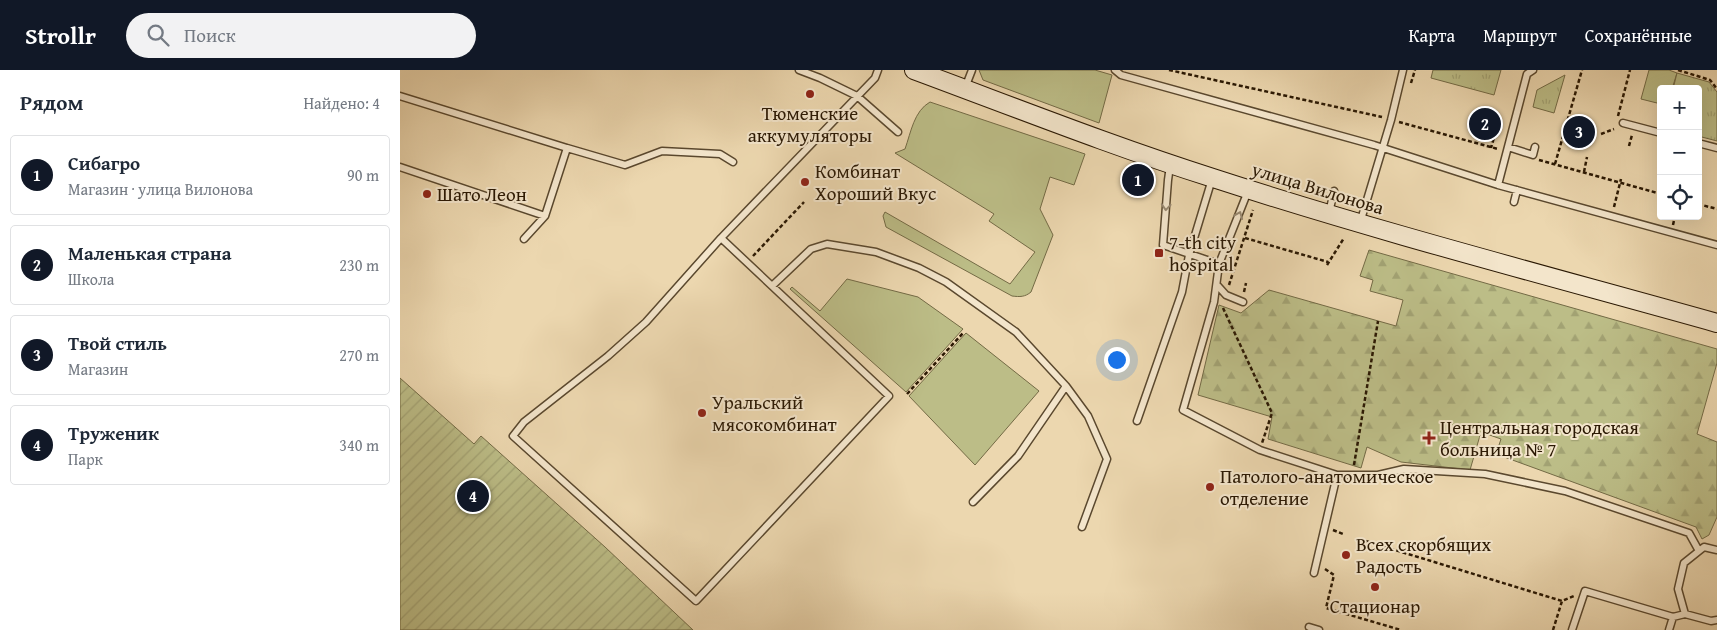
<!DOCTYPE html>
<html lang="ru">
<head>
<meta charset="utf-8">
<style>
  :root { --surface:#fff; --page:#f2f2f3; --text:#1f2937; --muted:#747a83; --line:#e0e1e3; --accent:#111827 }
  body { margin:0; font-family:"Gentium Book Plus",serif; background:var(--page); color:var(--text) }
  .controls { position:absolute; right:15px; top:15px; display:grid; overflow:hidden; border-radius:5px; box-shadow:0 5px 20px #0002 }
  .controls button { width:45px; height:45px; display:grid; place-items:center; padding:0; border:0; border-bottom:1px solid var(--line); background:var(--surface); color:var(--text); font:25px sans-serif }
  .you { position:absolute; left:716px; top:289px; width:18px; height:18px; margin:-12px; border:4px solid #fff; border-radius:50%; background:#1a73e8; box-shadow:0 0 0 8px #1a73e833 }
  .badge { display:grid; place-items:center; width:32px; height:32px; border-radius:50%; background:var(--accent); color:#fff; font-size:16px; font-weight:700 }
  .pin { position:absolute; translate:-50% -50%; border:2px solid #fff; box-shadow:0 1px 5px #0006 }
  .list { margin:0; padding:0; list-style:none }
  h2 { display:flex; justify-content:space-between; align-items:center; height:65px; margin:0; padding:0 20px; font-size:21px }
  h2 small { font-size:16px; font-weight:400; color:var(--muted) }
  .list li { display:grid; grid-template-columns:32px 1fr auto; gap:15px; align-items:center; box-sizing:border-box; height:80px; margin:0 10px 10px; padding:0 10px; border:1px solid var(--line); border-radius:5px }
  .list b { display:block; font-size:19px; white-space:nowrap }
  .list p { margin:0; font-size:16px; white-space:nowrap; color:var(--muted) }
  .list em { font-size:16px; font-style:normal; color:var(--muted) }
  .icon { flex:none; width:28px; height:28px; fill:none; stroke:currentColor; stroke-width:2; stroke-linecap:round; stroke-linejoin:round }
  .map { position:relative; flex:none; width:1317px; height:560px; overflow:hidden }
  header { display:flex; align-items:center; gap:30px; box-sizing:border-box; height:70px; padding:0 25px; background:var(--accent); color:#fff }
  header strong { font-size:24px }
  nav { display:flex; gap:28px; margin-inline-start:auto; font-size:18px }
  .search { width:350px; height:45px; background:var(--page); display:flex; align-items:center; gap:12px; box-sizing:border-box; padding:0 18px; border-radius:28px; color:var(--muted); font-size:19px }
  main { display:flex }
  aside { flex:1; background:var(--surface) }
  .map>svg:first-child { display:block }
  .grass { fill:#bcbd87; stroke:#736a45 }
  .forest { fill:url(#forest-firs); stroke:#736a45 }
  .park { fill:url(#park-tufts); stroke:#736a45 }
  .garden { fill:url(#garden-furrows); stroke:#736a45 }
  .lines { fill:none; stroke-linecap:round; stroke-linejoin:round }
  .lane-casing { stroke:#5a482e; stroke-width:9 }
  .secondary-casing { stroke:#2a1803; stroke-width:20 }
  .path { stroke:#2a1803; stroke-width:2.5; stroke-dasharray:4 2.5; stroke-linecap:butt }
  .lane { stroke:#f3e5cb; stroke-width:6 }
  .secondary { stroke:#f3e5cb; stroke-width:18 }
  .oneway { stroke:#998971 }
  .poi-dot { fill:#8f2418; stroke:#f3e5cb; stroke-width:2 }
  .labels { text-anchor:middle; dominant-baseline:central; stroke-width:4; stroke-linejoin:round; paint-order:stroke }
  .poi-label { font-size:19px; fill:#2a1803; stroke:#f3e5cb; text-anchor:start }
  .street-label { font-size:19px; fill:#2a1803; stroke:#f3e5cb }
</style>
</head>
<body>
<header>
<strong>Strollr</strong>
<div class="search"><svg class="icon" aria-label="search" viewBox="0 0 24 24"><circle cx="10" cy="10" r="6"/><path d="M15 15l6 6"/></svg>Поиск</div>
<nav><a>Карта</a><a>Маршрут</a><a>Сохранённые</a></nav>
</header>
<main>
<aside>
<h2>Рядом<small>Найдено: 4</small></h2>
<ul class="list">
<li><span class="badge">1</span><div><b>Сибагро</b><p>Магазин · улица Вилонова</p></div><em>90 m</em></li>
<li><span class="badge">2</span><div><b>Маленькая страна</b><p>Школа</p></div><em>230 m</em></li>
<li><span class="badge">3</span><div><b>Твой стиль</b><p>Магазин</p></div><em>270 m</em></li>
<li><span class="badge">4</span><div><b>Труженик</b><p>Парк</p></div><em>340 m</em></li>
</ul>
</aside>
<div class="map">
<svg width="1317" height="560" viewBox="0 0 1317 560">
  <defs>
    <pattern id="forest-firs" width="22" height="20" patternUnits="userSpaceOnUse" patternTransform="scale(1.25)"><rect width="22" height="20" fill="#bcbd87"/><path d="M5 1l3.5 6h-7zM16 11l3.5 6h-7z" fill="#a2a273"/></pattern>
    <pattern id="park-tufts" width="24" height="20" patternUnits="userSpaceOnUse" patternTransform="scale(1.25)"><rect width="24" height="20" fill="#bcbd87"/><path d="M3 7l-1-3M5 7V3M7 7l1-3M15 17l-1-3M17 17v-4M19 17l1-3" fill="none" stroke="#a2a273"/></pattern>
    <pattern id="garden-furrows" width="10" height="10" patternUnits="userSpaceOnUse" patternTransform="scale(1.25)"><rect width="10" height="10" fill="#bcbd87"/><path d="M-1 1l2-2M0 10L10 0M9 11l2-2" fill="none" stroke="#a2a273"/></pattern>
  </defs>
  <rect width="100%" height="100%" fill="#ecd7af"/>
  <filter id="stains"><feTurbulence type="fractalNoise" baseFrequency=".004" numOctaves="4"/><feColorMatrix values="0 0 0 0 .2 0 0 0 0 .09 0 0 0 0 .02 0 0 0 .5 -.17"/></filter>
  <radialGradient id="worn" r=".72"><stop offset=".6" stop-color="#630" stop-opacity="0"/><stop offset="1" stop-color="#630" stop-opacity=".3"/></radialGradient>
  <!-- grass -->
  <path class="grass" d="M579 0H695L712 5 699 53 583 10Z
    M1249 0H1269L1277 3 1272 19H1261V34L1241 29Z
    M530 32 685 84 674 115 650 107 640 139 653 165 631 222C625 227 620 227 612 226L486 157 483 146 485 142 610 214 635 182 589 151 594 144 495 83 505 79C511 62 514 41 530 32Z
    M447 209 518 227 563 259 506 322 390 219 392 217 420 241Z
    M566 263 639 321 575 395 509 326Z"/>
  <!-- forest -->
  <path class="forest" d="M969 180 1317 279V293L1297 364 1317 372V447L1309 465 1302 469 1296 457 1096 384 1101 369 1081 362 1070 400 1001 392 967 377 961 398 868 369 872 347 798 325 819 235 841 243 869 220 996 256 1003 230 970 221 973 210 960 206Z"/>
  <!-- park -->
  <path class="park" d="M1033 0H1101L1094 25 1031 8Z
    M1277 3 1309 12 1317 22V71L1298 66V19H1273Z
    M1165 5 1154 43 1133 37 1137 20Z"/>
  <!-- garden -->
  <path class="garden" d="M0 308 74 374 81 366 205 477 293 560H0Z"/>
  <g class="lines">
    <!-- lane casing -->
    <g class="lane-casing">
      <path id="lane" d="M399 0 420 8 457 26 498 62
        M715 0 721 5 974 75 1098 115 1317 175
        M565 18 572 0
        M0 26 167 78 145 146 0 97
        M1223 53 1261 63
        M1298 73 1317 78
        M1108 77 1133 85 1135 77
        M167 78 225 95 262 81 320 84 333 92
        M770 96 768 110 763 175 819 194 848 121
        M1098 115 1127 4 1133 0
        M1114 132 1117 120
        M929 143 934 121
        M960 153 991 50 1003 0
        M321 168 489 326 296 531 113 366 124 352 208 286 246 252 321 168 475 8 478 0
        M124 169 145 146
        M819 194 814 232 783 340 860 380 937 405 914 503
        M817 215 826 225 843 232
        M372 216 411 179 427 174 476 182 519 198 546 212 616 262 666 316 618 386 573 432
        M666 316 688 346 707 389 682 457
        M737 351 782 222 789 185 812 109
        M937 405H978L1004 399 1085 404 1165 421 1289 463 1299 481
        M1285 544 1278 519 1284 493 1304 477 1317 480
        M909 557 919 560
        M1172 560 1185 521 1273 547
        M1269 560 1273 547 1285 544 1311 551 1317 550"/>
    </g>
    <!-- secondary casing -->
    <g class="secondary-casing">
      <path id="secondary" d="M514 0C614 37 712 76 813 108 979 162 1149 206 1317 253"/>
    </g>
    <!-- path -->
    <path class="path" d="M769 0 982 47
      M1278 0 1310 10 1317 19
      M1011 13 1015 0
      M1218 46 1230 0
      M999 52 1098 79
      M1090 55 1097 57 1091 78
      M1201 64 1214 59
      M1229 76 1232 65
      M1139 90 1261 124
      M1155 94 1182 0
      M1184 102 1187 87
      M1298 134 1317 139
      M1214 137 1221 109
      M1273 155 1275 146
      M845 168 928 192
      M353 186 404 132
      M927 195 944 168
      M829 215 853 140
      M844 222 846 213
      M823 238 872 343 862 373
      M507 324 564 262
      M954 395 978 251
      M933 460 943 464
      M959 469 1162 531
      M925 499 934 505 926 538 1001 560
      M1153 560 1162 531 1174 526"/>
    <!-- lane -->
    <use href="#lane" class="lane"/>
    <!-- secondary -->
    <use href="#secondary" class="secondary"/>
  </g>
  <!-- one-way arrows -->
  <defs><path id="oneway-chevron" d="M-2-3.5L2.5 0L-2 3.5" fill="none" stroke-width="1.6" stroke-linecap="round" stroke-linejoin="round" transform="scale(1.25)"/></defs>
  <g class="oneway">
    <use href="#oneway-chevron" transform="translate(766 137) rotate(94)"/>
    <use href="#oneway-chevron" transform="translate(839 145) rotate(-68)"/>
  </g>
  <!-- markers -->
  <g class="poi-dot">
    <circle cx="410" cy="24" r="5"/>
    <circle cx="405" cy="112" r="5"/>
    <circle cx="27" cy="124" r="5"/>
    <rect x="754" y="178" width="10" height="10" rx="2.5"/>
    <circle cx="302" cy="343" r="5"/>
    <path d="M1026.5 360.5h5v5h5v5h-5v5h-5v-5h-5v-5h5z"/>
    <circle cx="810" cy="417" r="5"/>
    <circle cx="946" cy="485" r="5"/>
    <circle cx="975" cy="517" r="5"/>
  </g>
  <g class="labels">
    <!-- poi labels -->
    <g class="poi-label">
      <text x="410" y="43" text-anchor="middle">Тюменские<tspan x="410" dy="22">аккумуляторы</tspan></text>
      <text x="415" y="101">Комбинат<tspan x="415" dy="22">Хороший Вкус</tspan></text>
      <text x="37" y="124">Шато Леон</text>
      <text x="769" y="172">7-th city<tspan x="769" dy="22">hospital</tspan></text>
      <text x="312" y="332">Уральский<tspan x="312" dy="22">мясокомбинат</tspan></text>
      <text x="1040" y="357">Центральная городская<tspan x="1040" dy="22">больница № 7</tspan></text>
      <text x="820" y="406">Патолого-анатомическое<tspan x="820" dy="22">отделение</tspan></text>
      <text x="956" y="474">Всех скорбящих<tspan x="956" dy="22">Радость</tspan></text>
      <text x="975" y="536" text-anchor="middle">Стационар</text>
    </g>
    <!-- street labels -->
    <g class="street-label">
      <text transform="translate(918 118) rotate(17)">улица Вилонова</text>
    </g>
  </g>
  <rect width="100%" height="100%" filter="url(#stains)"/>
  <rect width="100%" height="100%" fill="url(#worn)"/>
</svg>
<div class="controls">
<button>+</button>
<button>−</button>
<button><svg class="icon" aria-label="locate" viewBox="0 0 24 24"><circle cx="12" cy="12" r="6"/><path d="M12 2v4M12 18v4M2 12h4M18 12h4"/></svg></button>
</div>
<div class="you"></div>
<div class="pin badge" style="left:738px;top:110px">1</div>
<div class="pin badge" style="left:1085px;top:54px">2</div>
<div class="pin badge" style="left:1179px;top:62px">3</div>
<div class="pin badge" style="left:73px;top:426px">4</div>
</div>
</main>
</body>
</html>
